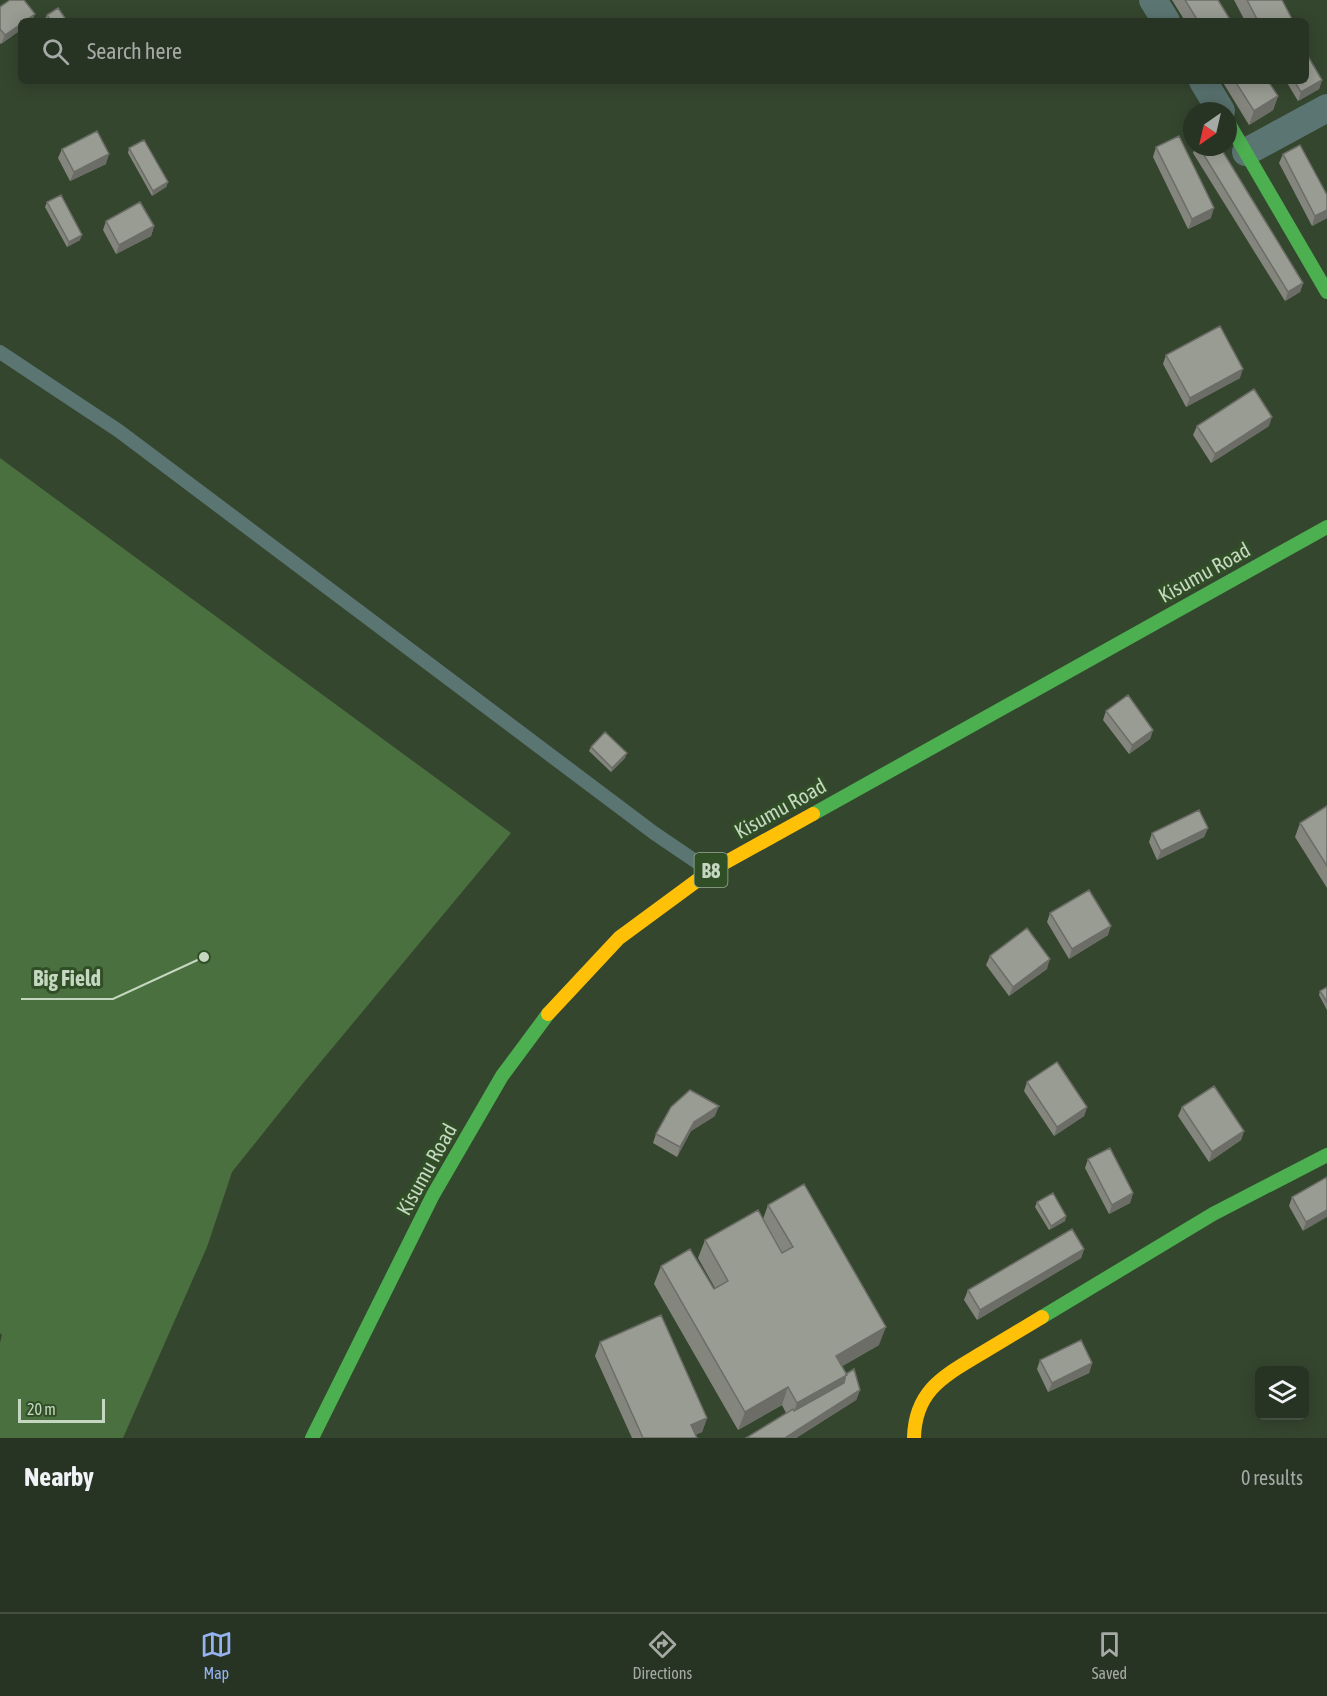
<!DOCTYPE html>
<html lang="en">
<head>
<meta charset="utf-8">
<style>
  :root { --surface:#283423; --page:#343f30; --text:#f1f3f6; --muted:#a5aaa6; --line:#444f41; --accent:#95b2f1 }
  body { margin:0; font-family:"Asap Condensed",sans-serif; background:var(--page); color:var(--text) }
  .controls { position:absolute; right:18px; bottom:18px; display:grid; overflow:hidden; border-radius:9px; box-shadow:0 3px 15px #0003 }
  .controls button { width:54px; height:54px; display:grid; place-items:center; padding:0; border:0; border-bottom:2px solid var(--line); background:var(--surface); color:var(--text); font:30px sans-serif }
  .compass { position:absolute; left:1183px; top:102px; width:54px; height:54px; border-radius:50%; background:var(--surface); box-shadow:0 3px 15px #0003; rotate:214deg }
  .scale { position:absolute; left:18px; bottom:15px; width:87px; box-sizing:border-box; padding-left:6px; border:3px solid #c5d7c0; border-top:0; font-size:16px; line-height:21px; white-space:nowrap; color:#c5d7c0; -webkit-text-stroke:4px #314f26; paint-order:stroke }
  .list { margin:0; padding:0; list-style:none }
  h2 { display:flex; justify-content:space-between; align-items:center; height:78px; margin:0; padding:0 24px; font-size:26px }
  h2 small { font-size:20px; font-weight:400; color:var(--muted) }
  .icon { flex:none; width:33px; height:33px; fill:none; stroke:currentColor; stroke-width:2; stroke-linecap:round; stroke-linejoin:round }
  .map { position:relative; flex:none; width:1327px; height:1438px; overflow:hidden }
  .search { position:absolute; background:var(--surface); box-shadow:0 3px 15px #0003; left:18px; right:18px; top:18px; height:66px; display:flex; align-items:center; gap:15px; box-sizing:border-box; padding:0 21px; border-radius:9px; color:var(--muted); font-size:22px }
  .sheet { height:174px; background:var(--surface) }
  nav { display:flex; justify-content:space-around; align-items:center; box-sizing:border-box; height:84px; border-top:2px solid var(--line); background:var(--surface); font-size:16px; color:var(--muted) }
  nav a { display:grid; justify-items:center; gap:3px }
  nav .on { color:var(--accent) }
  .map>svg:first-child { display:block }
  .pitch { fill:#4b703f }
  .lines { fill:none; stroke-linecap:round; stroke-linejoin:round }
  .lane { stroke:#5b7572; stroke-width:14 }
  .street { stroke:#5b7572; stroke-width:28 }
  .fast { stroke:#4caf50; stroke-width:14 }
  .slow { stroke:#ffc107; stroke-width:14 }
  .wall { fill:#84867e }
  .shaded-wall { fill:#6b6d66 }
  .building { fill:#999c92; stroke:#6b6d66; stroke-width:1.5 }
  .labels { text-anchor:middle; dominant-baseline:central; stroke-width:6; stroke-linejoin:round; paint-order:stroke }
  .shield { fill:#314f26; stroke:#99ae92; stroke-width:1.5 }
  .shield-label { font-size:20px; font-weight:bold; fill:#c5d7c0 }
  .street-label { font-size:21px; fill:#c5d7c0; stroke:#314f26 }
  .leader { fill:none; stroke:#c5d7c0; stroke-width:2 }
  .callout-dot { fill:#c5d7c0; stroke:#314f26; stroke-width:2 }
  .callout-label { font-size:22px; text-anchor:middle; font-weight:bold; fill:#c5d7c0; stroke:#314f26; stroke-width:6; stroke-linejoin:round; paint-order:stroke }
</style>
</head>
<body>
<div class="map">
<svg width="1327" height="1438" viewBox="0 0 1327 1438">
  <rect width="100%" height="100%" fill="#35462f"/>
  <!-- pitch -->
  <path class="pitch" d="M0 458 511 833 304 1082 232 1172 207 1247 123 1438H0V1343L2 1335 0 1333Z"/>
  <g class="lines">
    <!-- lane -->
    <path class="lane" d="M0 352 119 431 654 833 710 871"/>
    <!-- street -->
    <path class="street" d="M1153 0 1166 21
      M1203 81 1221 111
      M1246 152 1327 108"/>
    <!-- fast -->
    <path class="fast" d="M1228 122 1327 292
      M813 814 1327 527
      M1042 1317 1213 1214 1327 1155
      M312 1438 433 1195 502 1076 548 1014"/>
    <!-- slow -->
    <path class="slow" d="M548 1014 619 938 710 871 813 814
      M914 1438C915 1389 946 1375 982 1353 1002 1341 1022 1329 1042 1317"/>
  </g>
  <!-- wall -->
  <path class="wall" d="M1172 0H1218L1231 21H1185Z
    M1234 0H1282L1293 21H1245Z
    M0 7 32 21 1 44 0 43Z
    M47 15 67 21H46L45 19Z
    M1322 80 1319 89 1298 101 1286 81Z
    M1222 81H1268L1278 96 1273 110 1249 125Z
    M1156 147 1211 218 1188 229 1153 157Z
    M1195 147H1220L1303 283 1300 292 1285 301 1193 153Z
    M129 148 168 182 166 187 152 196 128 153Z
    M62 149 106 164 70 181 58 158Z
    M1283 154 1327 195V218L1312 226 1279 163Z
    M47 202 80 240 67 247 45 207Z
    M106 221 154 226 151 236 116 254 103 230Z
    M1166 355 1240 378 1186 407 1163 364Z
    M1197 426H1269L1211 463 1193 435Z
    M1106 711 1153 730 1150 739 1129 754 1103 720Z
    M591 747 625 758 611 772 589 751Z
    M1327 806V888L1295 837 1300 823Z
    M1208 828 1204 837 1157 860 1149 842 1152 833Z
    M1050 913 1108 935 1069 959 1047 922Z
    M990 956 1047 969 1009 996 986 965Z
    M1327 987V1010L1319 995 1320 991Z
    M1027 1082 1087 1107 1084 1116 1054 1136 1024 1091Z
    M1182 1107 1244 1131 1241 1140 1209 1162 1178 1116Z
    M715 1116 691 1131 677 1157 653 1143 656 1134Z
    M1088 1159 1133 1193 1130 1203 1109 1214 1085 1168Z
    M1327 1177 1303 1231 1289 1206 1292 1197Z
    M1037 1202 1066 1216 1065 1221 1049 1230 1035 1207Z
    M768 1205 879 1345 842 1366 846 1374 860 1390 856 1400 796 1438H746L786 1413 782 1405 738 1430 654 1284 661 1266 714 1289 715 1288 698 1258 705 1240 763 1219Z
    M1084 1249 1081 1258 977 1320 964 1300 968 1290Z
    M600 1342 707 1418 702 1432 695 1435 697 1438H632L595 1356Z
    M1040 1360 1092 1363 1089 1373 1048 1392 1037 1369Z"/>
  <!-- shaded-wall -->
  <path class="shaded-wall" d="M35 14 32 21H25Z
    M21 24V30L1 44 5 35Z
    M1322 80 1319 89 1298 101 1301 92Z
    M1278 96 1273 110 1249 125 1254 111Z
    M109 154 106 164 70 181 74 172Z
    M168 182 166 187 152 196 153 191Z
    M1214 208 1211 218 1188 229 1192 219Z
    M1327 210V218L1312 226 1315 216Z
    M154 226 151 236 116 254 119 245Z
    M82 235 80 240 67 247 69 242Z
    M1303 283 1300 292 1285 301 1288 292Z
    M1243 369 1240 378 1186 407 1190 398Z
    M1272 417 1269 426 1211 463 1215 454Z
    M1153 730 1150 739 1129 754 1132 745Z
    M627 753 625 758 611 772 612 768Z
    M1208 828 1204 837 1157 860 1161 851Z
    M1111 926 1108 935 1069 959 1072 949Z
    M1050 959 1047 969 1009 996 1013 987Z
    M719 1106 715 1116 691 1131 677 1157 680 1147 694 1122Z
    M1087 1107 1084 1116 1054 1136 1057 1127Z
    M1244 1131 1241 1140 1209 1162 1212 1152Z
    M1133 1193 1130 1203 1109 1214 1112 1205Z
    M1327 1210V1217L1303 1231 1306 1222Z
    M1066 1216 1065 1221 1049 1230 1051 1226Z
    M1084 1249 1081 1258 977 1320 980 1310Z
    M886 1327 879 1345 829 1374 836 1356Z
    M1092 1363 1089 1373 1048 1392 1052 1383Z
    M847 1375 840 1393 791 1420 797 1403Z
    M788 1387 782 1405 738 1430 745 1412Z
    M860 1390 856 1400 796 1438H785Z
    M707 1418 702 1432 688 1438 691 1425Z"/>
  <!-- building -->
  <path class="building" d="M10 0H24L35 14 25 21H21V24L5 35 0 29V7Z
    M1185 0H1218L1231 21H1198Z
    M1247 0H1282L1293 21H1258Z
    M58 8 67 21H51L47 15Z
    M1306 53 1322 80 1301 92 1294 81H1306Z
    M1235 81H1268L1278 96 1254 111Z
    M97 131 109 154 74 172 62 149Z
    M1179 136 1214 208 1192 219 1156 147Z
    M144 140 168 182 153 191 129 148Z
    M1300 145 1327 195V210L1315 216 1283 154Z
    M1199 147H1220L1303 283 1288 292Z
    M61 195 82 235 69 242 47 202Z
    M140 202 154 226 119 245 106 221Z
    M1220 326 1243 369 1190 398 1166 355Z
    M1254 389 1272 417 1215 454 1197 426Z
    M1128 695 1153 730 1132 745 1106 711Z
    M605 732 627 753 612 768 591 747Z
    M1327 806V866L1300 823Z
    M1199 810 1208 828 1161 851 1152 833Z
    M1089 890 1111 926 1072 949 1050 913Z
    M1027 928 1050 959 1013 987 990 956Z
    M1327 987V1002L1320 991Z
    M1057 1062 1087 1107 1057 1127 1027 1082Z
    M1214 1086 1244 1131 1212 1152 1182 1107Z
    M690 1090 719 1106 694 1122 680 1147 656 1134 671 1107Z
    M1110 1148 1133 1193 1112 1205 1088 1159Z
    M1327 1177V1210L1306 1222 1292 1197Z
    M804 1184 886 1327 836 1356 847 1375 797 1403 788 1387 745 1412 661 1266 690 1249 714 1289 728 1281 705 1240 758 1210 782 1253 793 1247 768 1205Z
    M1053 1193 1066 1216 1051 1226 1037 1202Z
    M1072 1229 1084 1249 980 1310 968 1290Z
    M661 1315 707 1418 691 1425 697 1438H643L600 1342Z
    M1081 1340 1092 1363 1052 1383 1040 1360Z
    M854 1369 860 1390 785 1438H746L793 1409 794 1411 844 1383 846 1374Z"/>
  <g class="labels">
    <!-- shield labels -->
    <rect class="shield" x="694.5" y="853" width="33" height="34" rx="4.5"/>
    <g class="shield-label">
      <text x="711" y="870">B8</text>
    </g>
    <!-- street labels -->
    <g class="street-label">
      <text transform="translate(1204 572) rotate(-29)">Kisumu Road</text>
      <text transform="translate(780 808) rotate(-29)">Kisumu Road</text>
      <text transform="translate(426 1169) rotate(-61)">Kisumu Road</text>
    </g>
  </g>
  <!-- callouts -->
  <path class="leader" d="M204 957L113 999H21"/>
  <circle class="callout-dot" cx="204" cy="957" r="6"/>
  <g class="callout-label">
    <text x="67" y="986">Big Field</text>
  </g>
</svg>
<div class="controls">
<button><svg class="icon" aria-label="layers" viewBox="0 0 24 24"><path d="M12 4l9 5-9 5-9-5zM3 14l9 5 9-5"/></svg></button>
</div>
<svg class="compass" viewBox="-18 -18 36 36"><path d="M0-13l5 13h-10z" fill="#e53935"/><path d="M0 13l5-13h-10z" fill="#a5aaa6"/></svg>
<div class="scale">20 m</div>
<div class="search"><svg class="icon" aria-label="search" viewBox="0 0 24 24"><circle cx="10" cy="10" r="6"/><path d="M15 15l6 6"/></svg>Search here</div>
</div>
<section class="sheet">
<h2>Nearby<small>0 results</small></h2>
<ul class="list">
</ul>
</section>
<nav>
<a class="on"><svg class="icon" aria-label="map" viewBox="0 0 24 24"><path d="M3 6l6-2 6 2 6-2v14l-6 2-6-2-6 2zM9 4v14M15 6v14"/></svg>Map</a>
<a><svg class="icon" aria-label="directions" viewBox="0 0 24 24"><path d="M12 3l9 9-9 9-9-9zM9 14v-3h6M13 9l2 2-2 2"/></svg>Directions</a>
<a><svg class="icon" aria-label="saved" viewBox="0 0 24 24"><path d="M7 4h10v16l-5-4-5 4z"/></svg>Saved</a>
</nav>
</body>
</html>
